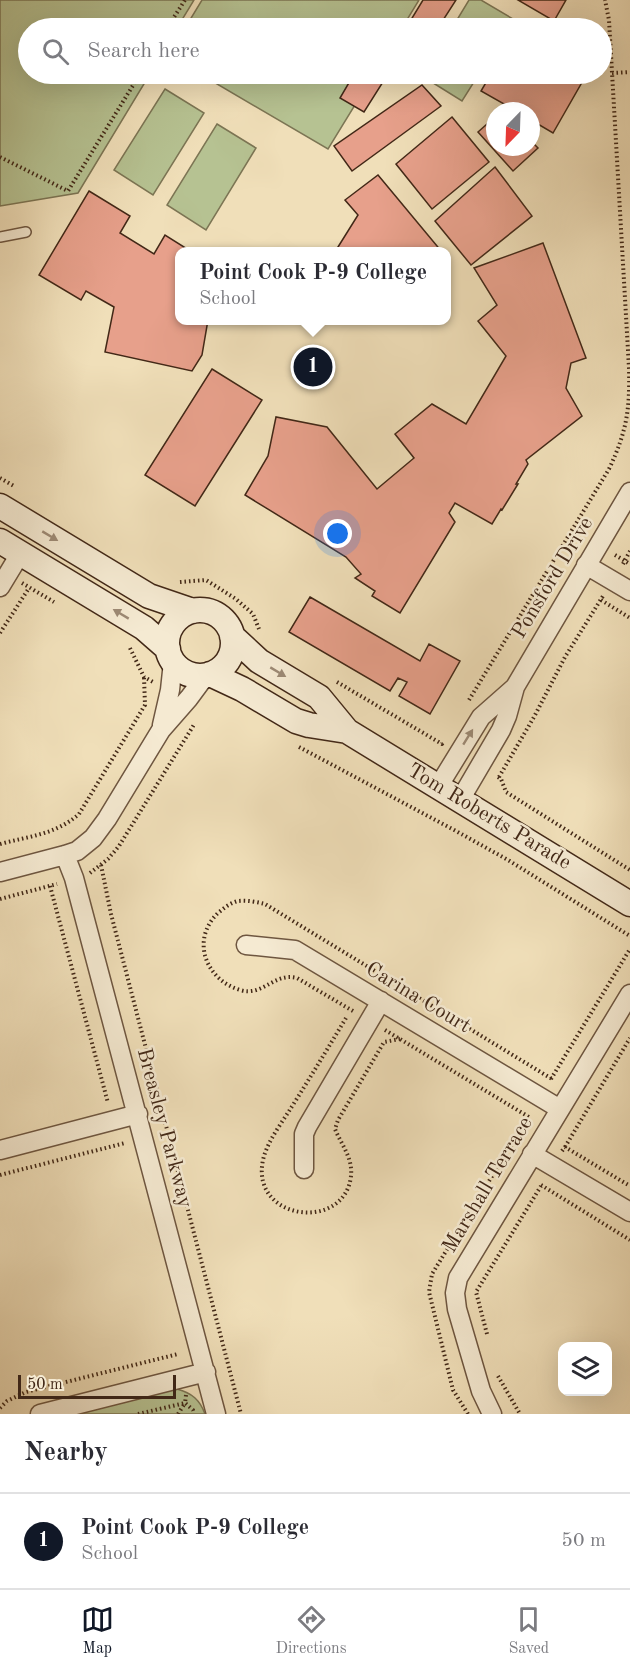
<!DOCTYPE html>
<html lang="en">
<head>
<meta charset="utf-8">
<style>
  :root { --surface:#fff; --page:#f7f7f7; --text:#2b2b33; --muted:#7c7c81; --line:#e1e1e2; --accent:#111827 }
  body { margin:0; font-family:"Old Standard TT",serif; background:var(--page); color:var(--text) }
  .controls { position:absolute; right:18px; bottom:18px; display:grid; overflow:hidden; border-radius:12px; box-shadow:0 6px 24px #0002 }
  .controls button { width:54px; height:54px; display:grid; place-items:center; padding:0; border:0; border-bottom:2px solid var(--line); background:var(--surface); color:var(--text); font:30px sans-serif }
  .compass { position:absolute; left:486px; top:102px; width:54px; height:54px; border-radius:50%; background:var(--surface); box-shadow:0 6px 24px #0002; rotate:203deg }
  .scale { position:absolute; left:18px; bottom:15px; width:158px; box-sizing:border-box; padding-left:6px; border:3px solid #422817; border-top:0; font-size:16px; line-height:21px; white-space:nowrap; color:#422817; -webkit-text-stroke:4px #f5ead2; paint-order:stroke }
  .you { position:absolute; left:338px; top:534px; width:21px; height:21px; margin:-15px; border:4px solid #fff; border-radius:50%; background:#1a73e8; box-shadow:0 0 0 9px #1a73e833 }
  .badge { display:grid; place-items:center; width:39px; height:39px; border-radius:50%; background:var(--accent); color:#fff; font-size:20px; font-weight:700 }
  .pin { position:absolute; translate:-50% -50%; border:3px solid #fff; box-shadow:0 2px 6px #0006 }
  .popup { position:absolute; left:175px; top:247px; width:276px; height:78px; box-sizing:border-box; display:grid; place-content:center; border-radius:12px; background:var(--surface); filter:drop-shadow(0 2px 4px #0005); font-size:20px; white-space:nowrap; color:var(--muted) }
  .popup b { font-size:22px; color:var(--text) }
  .popup::after { content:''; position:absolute; left:50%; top:100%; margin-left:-12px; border:12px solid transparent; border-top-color:var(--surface) }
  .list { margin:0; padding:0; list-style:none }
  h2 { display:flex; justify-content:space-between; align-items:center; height:78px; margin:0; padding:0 24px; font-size:26px }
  h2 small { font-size:20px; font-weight:400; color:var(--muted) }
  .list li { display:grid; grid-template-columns:39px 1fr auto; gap:18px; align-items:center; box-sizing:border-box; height:96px; padding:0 24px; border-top:2px solid var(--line) }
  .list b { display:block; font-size:22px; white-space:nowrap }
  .list p { margin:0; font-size:20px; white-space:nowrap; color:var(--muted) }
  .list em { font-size:20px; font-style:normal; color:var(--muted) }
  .icon { flex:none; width:33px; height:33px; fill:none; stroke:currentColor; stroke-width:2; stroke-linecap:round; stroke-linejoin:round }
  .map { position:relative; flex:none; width:630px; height:1414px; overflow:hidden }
  .search { position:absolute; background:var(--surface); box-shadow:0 6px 24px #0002; left:18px; right:18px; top:18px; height:66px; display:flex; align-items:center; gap:15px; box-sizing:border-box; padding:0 21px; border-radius:33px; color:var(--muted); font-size:22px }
  .sheet { height:174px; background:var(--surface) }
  nav { display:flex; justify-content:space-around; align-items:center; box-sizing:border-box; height:84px; border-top:2px solid var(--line); background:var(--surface); font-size:16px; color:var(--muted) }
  nav a { display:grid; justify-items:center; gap:3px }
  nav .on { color:var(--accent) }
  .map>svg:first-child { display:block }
  .green { fill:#b6c292; stroke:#7c7554; stroke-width:1.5 }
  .building { fill:#e7a08b; stroke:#422817; stroke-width:1.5 }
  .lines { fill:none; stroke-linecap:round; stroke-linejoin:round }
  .lane-casing { stroke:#6e5640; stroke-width:12 }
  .street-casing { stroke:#6e5640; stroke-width:21 }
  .secondary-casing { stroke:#422817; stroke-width:27 }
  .path { stroke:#422817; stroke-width:4; stroke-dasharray:1.5 3; stroke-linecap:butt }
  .lane { stroke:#f5ead2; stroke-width:9 }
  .street { stroke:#f5ead2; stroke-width:18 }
  .secondary { stroke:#f5ead2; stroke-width:24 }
  .oneway { fill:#9c8974 }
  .labels { text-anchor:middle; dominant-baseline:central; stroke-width:5; stroke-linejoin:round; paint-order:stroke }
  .street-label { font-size:21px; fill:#422817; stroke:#f5ead2 }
</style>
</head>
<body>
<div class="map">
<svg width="630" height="1414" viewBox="0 0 630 1414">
  <rect width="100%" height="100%" fill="#f0dfb9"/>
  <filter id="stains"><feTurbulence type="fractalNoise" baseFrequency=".00333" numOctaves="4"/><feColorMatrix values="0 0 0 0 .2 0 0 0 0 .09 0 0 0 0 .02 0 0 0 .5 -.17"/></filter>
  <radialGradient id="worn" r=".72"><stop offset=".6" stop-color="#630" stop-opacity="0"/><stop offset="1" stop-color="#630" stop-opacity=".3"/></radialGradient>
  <!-- green -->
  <path class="green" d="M0 0H194L177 28H28V74H150L78 193 0 206Z
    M202 0H419L402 28H185Z
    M469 0H481L513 19 507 28H452Z
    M200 74H374L328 149Z
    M424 74H479L462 101 422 76Z
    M165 89 204 113 153 195 114 170Z
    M217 124 256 148 206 230 167 205Z
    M177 1389C192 1393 200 1400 205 1414H76L170 1390Z"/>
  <!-- building -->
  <path class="building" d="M423 0H456L438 28H406Z
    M518 0H566L554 21Z
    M354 74H388L364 112 340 98Z
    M491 74H579L585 77 553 133 531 120V111H523L525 109 516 104 511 108 481 91Z
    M422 85 441 106 352 171 334 146Z
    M452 117 489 162 432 209 396 164Z
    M495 117V147H531V141L538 148 513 171 478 132Z
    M495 167 532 216 471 265 435 221Z
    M378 175 442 252H343L338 247 358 215 345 200Z
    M89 191 130 216 120 233 154 254 165 235 192 252H180V320H208L202 355 192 371 105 352 114 307 86 291 81 300 39 275Z
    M543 243 586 358 571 363 566 388 582 416 526 460 528 464 516 484H518L502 510 501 509 492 524 455 503 449 513 455 522 400 613 372 596 375 591 355 578 361 574 346 557 245 495 268 456 276 417 327 427 377 489 414 458 395 434 432 404 466 424 506 356 478 321 497 305 474 268Z
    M212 369 262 400 195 506 145 475Z
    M310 597 420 661 429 644 460 661 430 714 399 696 407 682 398 678 390 691 289 632Z"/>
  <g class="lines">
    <!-- lane casing -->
    <g class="lane-casing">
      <path id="lane" d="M0 237 26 232"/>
    </g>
    <!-- street casing -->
    <g class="street-casing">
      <path id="street" d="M586 565 630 591
        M0 587 20 554
        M162 725 170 690 173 662
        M438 787 481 717 515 687
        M460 800 501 730 507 716 515 687 630 492
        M65 855 74 878 216 1414
        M0 872 65 855 77 851 93 838 107 819 161 730 189 698 206 675
        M246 945 295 950 560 1109
        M0 1150 138 1114
        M532 1154 630 1212
        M304 1169V1134L307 1127 381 1001
        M40 1414 206 1372
        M492 1414 481 1391 457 1309 455 1293 458 1278 630 994"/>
    </g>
    <!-- secondary casing -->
    <g class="secondary-casing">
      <path id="secondary" d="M0 506 149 596 193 611
        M0 541 144 628 168 649
        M167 643a33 33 0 1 1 66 0a33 33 0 1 1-66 0Z
        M232 636 259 661 319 697 347 731 630 904
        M210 674 242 689 296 721 309 725 347 731"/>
    </g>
    <!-- path -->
    <path class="path" d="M167 28 185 0
      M612 73 630 72
      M0 157 68 191 140 74
      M0 478 14 486
      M615 555 630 564
      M623 564 630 551
      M180 582 206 580 236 599 253 614 259 629
      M22 583 54 602
      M601 600 630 618
      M0 633 29 588
      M130 648 144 677 153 682
      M337 682 442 744 443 742
      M469 700 609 469C627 431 630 409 629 368L609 20 605 0
      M299 747 456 831 508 860 630 936
      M498 777 501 779 506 792 630 870
      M499 777 534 717 565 657 603 596
      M0 844C29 836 55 835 79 814L145 705 144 677
      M101 865 111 914 241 1414
      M90 873 108 859 119 846 195 723
      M50 886 108 1103
      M0 899 57 884
      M353 1011 297 978C274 972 263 997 240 990 206 980 190 940 218 913 224 908 230 903 238 901 247 900 257 902 265 904L552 1079
      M346 1018C328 1048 310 1078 291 1108 281 1124 267 1142 263 1160 250 1221 345 1232 351 1176 353 1158 341 1144 335 1129L338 1120 384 1042 400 1039
      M385 1030 529 1117
      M551 1079 630 949
      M565 1147 630 1038
      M562 1151 565 1147 630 1186
      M0 1175 125 1143
      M541 1185 630 1240
      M487 1334 476 1292 541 1186
      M498 1376 520 1414
      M186 1395 185 1403 193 1410 194 1413
      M0 1408 7 1401 26 1392 178 1354
      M138 1414 185 1403
      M178 1414 185 1403
      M468 1414 453 1390 429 1292 432 1274 529 1116"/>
    <!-- lane -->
    <use href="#lane" class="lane"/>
    <!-- street -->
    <use href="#street" class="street"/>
    <!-- secondary -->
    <use href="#secondary" class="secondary"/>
  </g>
  <!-- one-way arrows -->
  <defs><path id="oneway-solid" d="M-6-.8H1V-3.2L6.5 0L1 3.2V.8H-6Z" transform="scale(1.5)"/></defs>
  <g class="oneway">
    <use href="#oneway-solid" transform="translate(50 536) rotate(31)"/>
    <use href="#oneway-solid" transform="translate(121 614) rotate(-149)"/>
    <use href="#oneway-solid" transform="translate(278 672) rotate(31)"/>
    <use href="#oneway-solid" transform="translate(468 737) rotate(-58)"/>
  </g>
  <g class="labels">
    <!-- street labels -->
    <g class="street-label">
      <text transform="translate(553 578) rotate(-59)">Ponsford Drive</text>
      <text transform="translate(489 817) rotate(31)">Tom Roberts Parade</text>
      <text transform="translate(418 998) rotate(31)">Carina Court</text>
      <text transform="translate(164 1128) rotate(75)">Breasley Parkway</text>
      <text transform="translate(488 1185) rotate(-59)">Marshall Terrace</text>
    </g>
  </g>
  <rect width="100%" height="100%" filter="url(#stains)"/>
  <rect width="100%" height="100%" fill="url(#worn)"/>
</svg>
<div class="controls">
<button><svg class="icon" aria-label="layers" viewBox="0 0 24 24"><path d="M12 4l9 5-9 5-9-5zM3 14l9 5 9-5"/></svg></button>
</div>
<svg class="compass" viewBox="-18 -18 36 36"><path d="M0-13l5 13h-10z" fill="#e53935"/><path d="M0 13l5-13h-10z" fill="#7c7c81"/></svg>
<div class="scale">50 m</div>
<div class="you"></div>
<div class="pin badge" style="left:313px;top:367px">1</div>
<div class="popup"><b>Point Cook P-9 College</b>School</div>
<div class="search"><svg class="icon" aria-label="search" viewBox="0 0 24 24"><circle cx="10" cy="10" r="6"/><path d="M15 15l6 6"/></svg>Search here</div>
</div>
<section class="sheet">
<h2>Nearby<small></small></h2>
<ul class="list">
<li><span class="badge">1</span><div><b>Point Cook P-9 College</b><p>School</p></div><em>50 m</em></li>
</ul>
</section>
<nav>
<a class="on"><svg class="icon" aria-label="map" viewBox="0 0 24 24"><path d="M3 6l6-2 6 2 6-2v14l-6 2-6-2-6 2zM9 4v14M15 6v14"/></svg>Map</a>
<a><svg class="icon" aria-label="directions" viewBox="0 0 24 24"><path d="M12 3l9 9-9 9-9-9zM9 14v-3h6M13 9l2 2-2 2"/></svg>Directions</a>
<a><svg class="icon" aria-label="saved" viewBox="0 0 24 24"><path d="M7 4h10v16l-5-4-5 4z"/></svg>Saved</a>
</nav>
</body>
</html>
